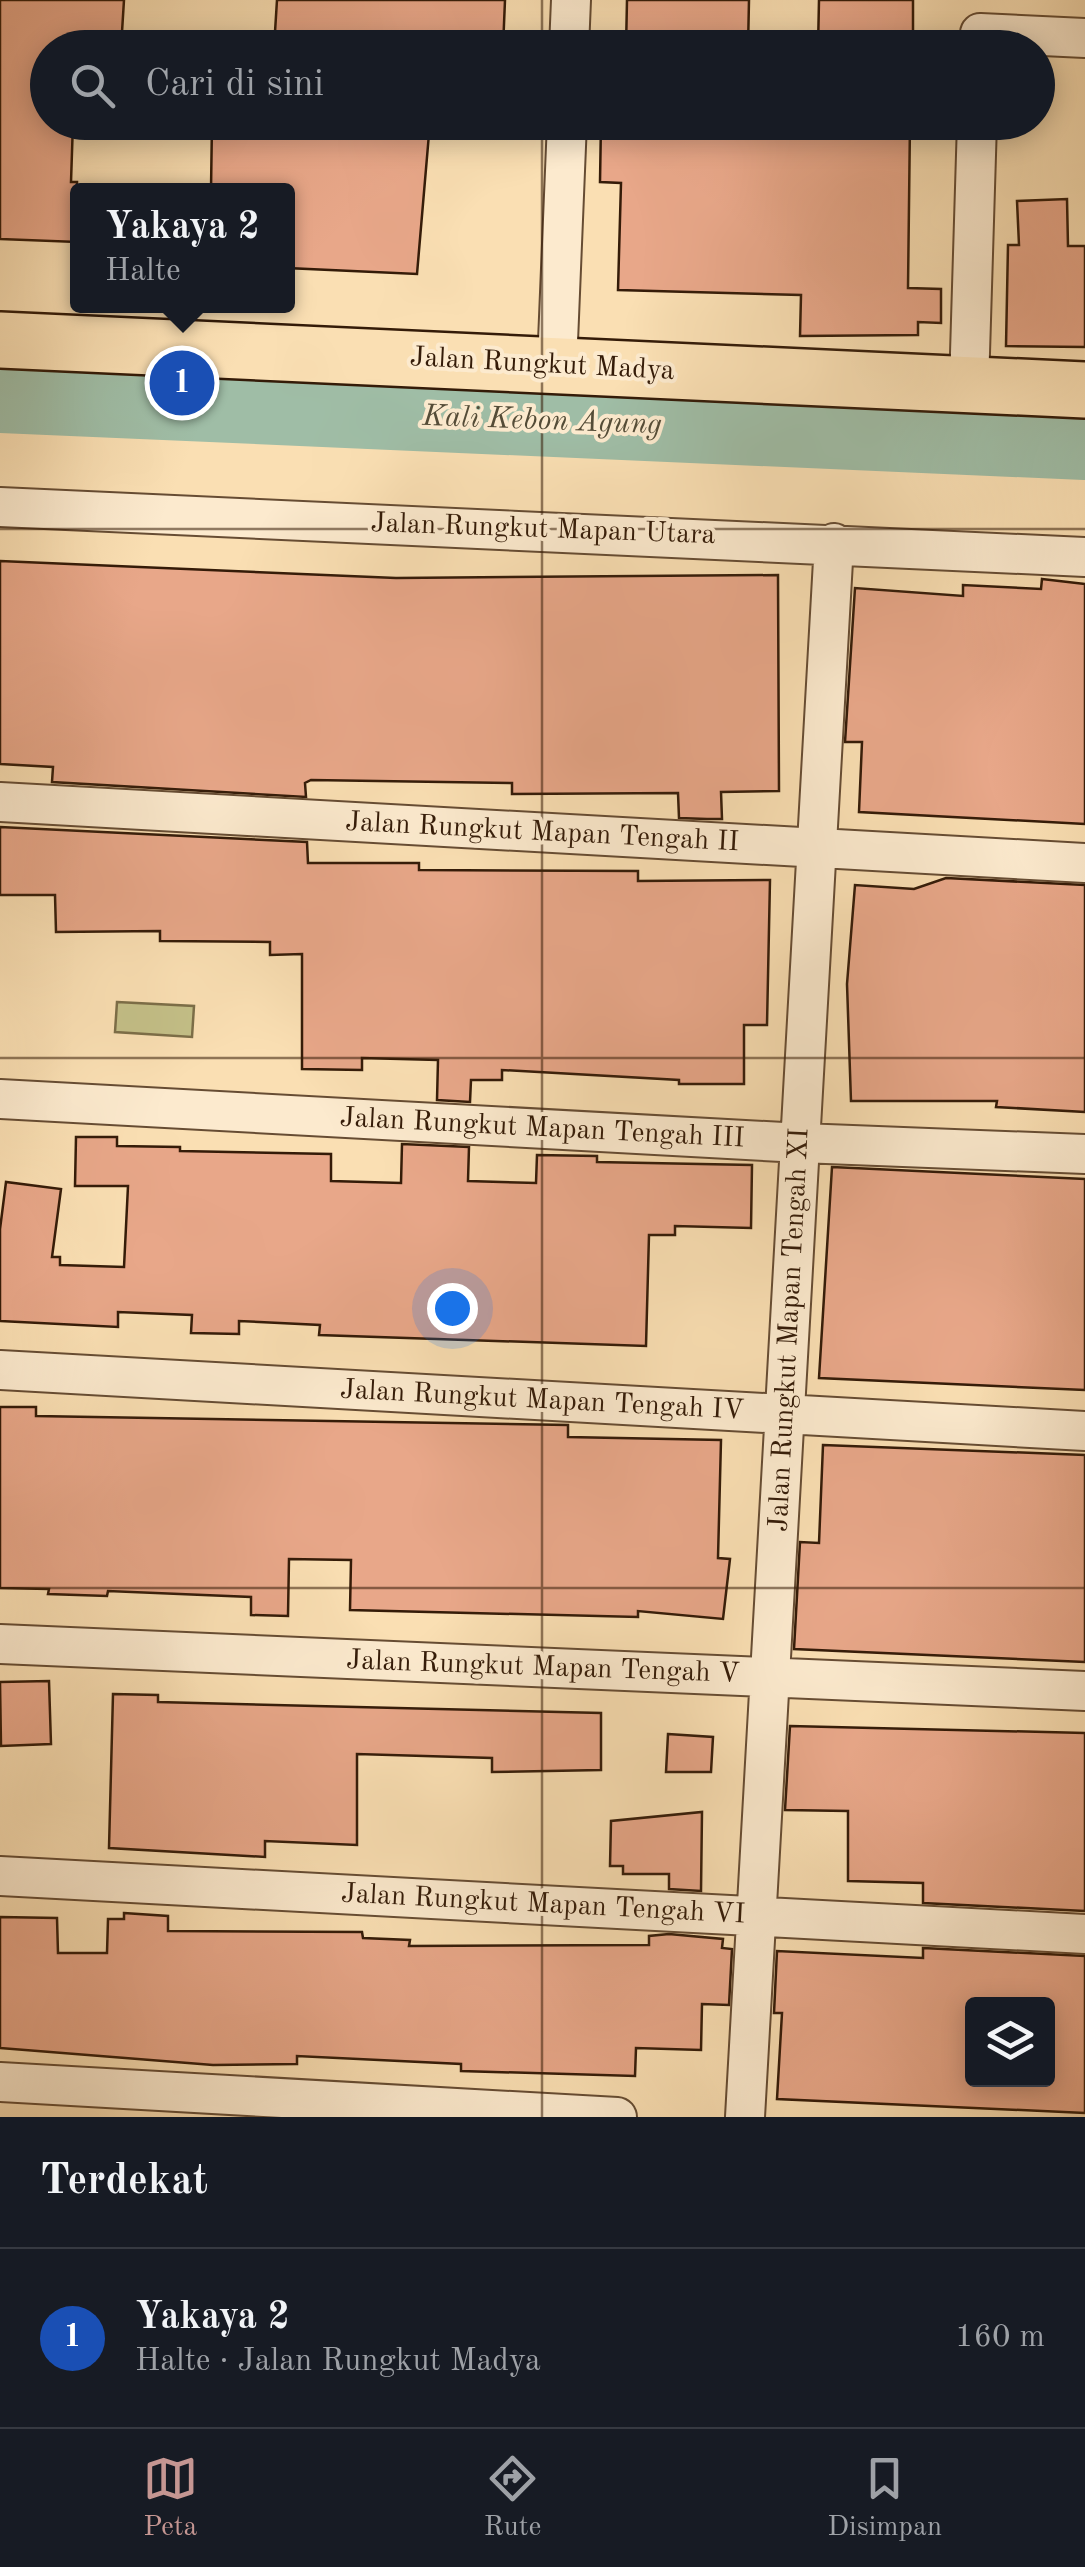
<!DOCTYPE html>
<html lang="id">
<head>
<meta charset="utf-8">
<style>
  :root { --surface:#171b24; --page:#20242c; --text:#f1f3f6; --muted:#9ea1a6; --line:#363941; --accent:#c59692 }
  body { margin:0; font-family:"Old Standard TT",serif; background:var(--page); color:var(--text) }
  .controls { position:absolute; right:30px; bottom:30px; display:grid; overflow:hidden; border-radius:10px; box-shadow:0 5px 25px #0003 }
  .controls button { width:90px; height:90px; display:grid; place-items:center; padding:0; border:0; border-bottom:2px solid var(--line); background:var(--surface); color:var(--text); font:50px sans-serif }
  .you { position:absolute; left:452px; top:1308px; width:35px; height:35px; margin:-25px; border:8px solid #fff; border-radius:50%; background:#1a73e8; box-shadow:0 0 0 15px #1a73e833 }
  .badge { display:grid; place-items:center; width:65px; height:65px; border-radius:50%; background:var(--accent); color:#fff; font-size:32px; font-weight:700 }
  .pin { position:absolute; translate:-50% -50%; border:5px solid #fff; box-shadow:0 2px 10px #0006 }
  .popup { position:absolute; left:70px; top:183px; width:225px; height:130px; box-sizing:border-box; display:grid; place-content:center; border-radius:10px; background:var(--surface); filter:drop-shadow(0 2px 8px #0005); font-size:32px; white-space:nowrap; color:var(--muted) }
  .popup b { font-size:38px; color:var(--text) }
  .popup::after { content:''; position:absolute; left:50%; top:100%; margin-left:-20px; border:20px solid transparent; border-top-color:var(--surface) }
  .list { margin:0; padding:0; list-style:none }
  h2 { display:flex; justify-content:space-between; align-items:center; height:130px; margin:0; padding:0 40px; font-size:42px }
  h2 small { font-size:32px; font-weight:400; color:var(--muted) }
  .list li { display:grid; grid-template-columns:65px 1fr auto; gap:30px; align-items:center; box-sizing:border-box; height:180px; padding:0 40px; border-top:2px solid var(--line) }
  .list b { display:block; font-size:38px; white-space:nowrap }
  .list p { margin:0; font-size:32px; white-space:nowrap; color:var(--muted) }
  .list em { font-size:32px; font-style:normal; color:var(--muted) }
  .icon { flex:none; width:55px; height:55px; fill:none; stroke:currentColor; stroke-width:2; stroke-linecap:round; stroke-linejoin:round }
  .map { position:relative; flex:none; width:1085px; height:2117px; overflow:hidden }
  .search { position:absolute; background:var(--surface); box-shadow:0 5px 25px #0003; left:30px; right:30px; top:30px; height:110px; display:flex; align-items:center; gap:25px; box-sizing:border-box; padding:0 35px; border-radius:55px; color:var(--muted); font-size:38px }
  .sheet { height:310px; background:var(--surface) }
  nav { display:flex; justify-content:space-around; align-items:center; box-sizing:border-box; height:140px; border-top:2px solid var(--line); background:var(--surface); font-size:28px; color:var(--muted) }
  nav a { display:grid; justify-items:center; gap:5px }
  nav .on { color:var(--accent) }
  .map>svg:first-child { display:block }
  .green { fill:#c4c088; stroke:#7c6e48; stroke-width:2.5 }
  .lines { fill:none; stroke-linecap:round; stroke-linejoin:round }
  .river { stroke:#9fbda6; stroke-width:72 }
  .building { fill:#e8a789; stroke:#341b08; stroke-width:2.5; fill-rule:evenodd }
  .minor-casing { stroke:#664c33; stroke-width:42 }
  .primary-casing { stroke:#341b08; stroke-width:60 }
  .minor { stroke:#fceace; stroke-width:38 }
  .primary { stroke:#fadfb3; stroke-width:55 }
  .grid { fill:none; stroke:#341b08; stroke-width:2.5; stroke-opacity:0.55 }
  .labels { text-anchor:middle; dominant-baseline:central; stroke-width:8; stroke-linejoin:round; paint-order:stroke }
  .street-label { font-size:28px; fill:#341b08; stroke:#fceace }
  .water-label { font-size:30px; font-style:italic; fill:#544c37; stroke:#fceace }
</style>
</head>
<body>
<div class="map">
<svg width="1085" height="2117" viewBox="0 0 1085 2117">
  <rect width="100%" height="100%" fill="#fadfb3"/>
  <filter id="stains"><feTurbulence type="fractalNoise" baseFrequency=".002" numOctaves="4"/><feColorMatrix values="0 0 0 0 .2 0 0 0 0 .09 0 0 0 0 .02 0 0 0 .5 -.17"/></filter>
  <radialGradient id="worn" r=".72"><stop offset=".6" stop-color="#630" stop-opacity="0"/><stop offset="1" stop-color="#630" stop-opacity=".3"/></radialGradient>
  <!-- green -->
  <path class="green" d="M117 1002 194 1006 192 1037 115 1032Z"/>
  <g class="lines">
    <!-- river -->
    <path class="river" d="M0 397 1085 444"/>
  </g>
  <!-- building -->
  <path class="building" d="M0 0H124L121 48H48V122H73L71 182H77V242L0 239Z
    M277 0H505L503 48H274Z
    M627 0H749L748 48H626Z
    M819 0H913V48H818Z
    M212 122H430L417 274 287 268V190H211Z
    M601 122H910L908 288 941 289V323L918 322V335L800 336 801 295 618 290 621 183 600 182Z
    M1067 199 1068 246H1085V347L1006 346 1008 245H1019L1017 201Z
    M0 561 396 578 778 575 779 791 721 792 722 819H707L679 818 678 793 512 794V783L311 780 305 783 306 797 52 782 53 767 0 764Z
    M1042 579 1085 584V824L859 812 862 742H845L855 588 963 596V585L1041 589Z
    M0 827 307 842 308 863H419V870L638 871V881L770 880 767 1025H744V1084H679V1080L502 1070V1080H471L470 1102 437 1100 438 1060 362 1058V1070L302 1069V954L270 955V942L160 941V931L56 932 55 895H0Z
    M946 878 1085 885V1112L996 1107 997 1101H851L847 984 855 885 914 889Z
    M76 1137H117V1146L180 1147V1151L331 1154V1181L401 1183 402 1144 469 1147 468 1181 536 1183 537 1155 597 1156V1162L752 1165 751 1228 675 1226V1235H649L646 1346 319 1335 320 1325 239 1321V1334L191 1333 192 1315 118 1312V1327L0 1321V1229L6 1182 61 1189 52 1257H60V1265L124 1267 128 1186H75Z
    M832 1167 1085 1179V1390L819 1378Z
    M0 1407H36V1416L568 1425V1437L721 1440 718 1558 730 1559 723 1619 638 1611V1617L350 1610 351 1560 289 1559 288 1616 251 1615V1597L108 1591 107 1596 48 1594 49 1589 0 1588Z
    M823 1445 1085 1455V1662L794 1649 800 1542 819 1543Z
    M49 1681 51 1744 1 1746 0 1682Z
    M113 1694 158 1695V1702L601 1713V1770L492 1772V1758L357 1754V1845L265 1841V1857L109 1848Z
    M790 1726 1085 1733V1911L923 1903V1883L848 1881V1811L785 1810Z
    M668 1734 713 1737 711 1772H666Z
    M702 1812 701 1891 669 1889V1874H623V1866H610L611 1821Z
    M124 1913 168 1916V1931L362 1932 363 1938 410 1940 409 1946 649 1945V1936L669 1934 723 1939 722 1948 732 1949 729 2005 702 2004 701 2050 636 2048 635 2076 461 2071V2064L297 2056V2064L213 2065 0 2048V1917L57 1918 58 1953H107L108 1919H124Z
    M923 1948 1085 1956V2113L777 2099 782 2013H774L777 1951 923 1958ZM972 2004H1048V2080H972Z"/>
  <g class="lines">
    <!-- minor casing -->
    <g class="minor-casing">
      <path id="minor" d="M980 33 1085 38
        M569 48 571 0
        M557 366 567 122
        M969 386 977 122
        M0 507 1085 557
        M0 802 1085 863
        M0 1099 801 1143 1085 1154
        M0 1370 1085 1431
        M0 1644 1085 1691
        M0 1876 1085 1934
        M0 2082 617 2117
        M745 2117 834 543"/>
    </g>
    <!-- primary casing -->
    <g class="primary-casing">
      <path id="primary" d="M0 340 1085 390"/>
    </g>
    <!-- minor -->
    <use href="#minor" class="minor"/>
    <!-- primary -->
    <use href="#primary" class="primary"/>
  </g>
  <!-- grid -->
  <path class="grid" d="M542 0V48M542 122V2117M0 529H1085M0 1058H1085M0 1588H1085"/>
  <g class="labels">
    <!-- street labels -->
    <g class="street-label">
      <text transform="translate(542 365) rotate(3)">Jalan Rungkut Madya</text>
      <text transform="translate(543 530) rotate(2)">Jalan Rungkut Mapan Utara</text>
      <text transform="translate(542 833) rotate(3)">Jalan Rungkut Mapan Tengah II</text>
      <text transform="translate(542 1129) rotate(3)">Jalan Rungkut Mapan Tengah III</text>
      <text transform="translate(790 1330) rotate(-87)">Jalan Rungkut Mapan Tengah XI</text>
      <text transform="translate(542 1401) rotate(3)">Jalan Rungkut Mapan Tengah IV</text>
      <text transform="translate(543 1668) rotate(2)">Jalan Rungkut Mapan Tengah V</text>
      <text transform="translate(543 1905) rotate(3)">Jalan Rungkut Mapan Tengah VI</text>
    </g>
    <!-- water labels -->
    <g class="water-label">
      <text transform="translate(542 421) rotate(2)">Kali Kebon Agung</text>
    </g>
  </g>
  <rect width="100%" height="100%" filter="url(#stains)"/>
  <rect width="100%" height="100%" fill="url(#worn)"/>
</svg>
<div class="controls">
<button><svg class="icon" aria-label="layers" viewBox="0 0 24 24"><path d="M12 4l9 5-9 5-9-5zM3 14l9 5 9-5"/></svg></button>
</div>
<div class="you"></div>
<div class="pin badge" style="left:182px;top:383px;background:#1a4fb4">1</div>
<div class="popup"><b>Yakaya 2</b>Halte</div>
<div class="search"><svg class="icon" aria-label="search" viewBox="0 0 24 24"><circle cx="10" cy="10" r="6"/><path d="M15 15l6 6"/></svg>Cari di sini</div>
</div>
<section class="sheet">
<h2>Terdekat<small></small></h2>
<ul class="list">
<li><span class="badge" style="background:#1a4fb4">1</span><div><b>Yakaya 2</b><p>Halte · Jalan Rungkut Madya</p></div><em>160 m</em></li>
</ul>
</section>
<nav>
<a class="on"><svg class="icon" aria-label="map" viewBox="0 0 24 24"><path d="M3 6l6-2 6 2 6-2v14l-6 2-6-2-6 2zM9 4v14M15 6v14"/></svg>Peta</a>
<a><svg class="icon" aria-label="directions" viewBox="0 0 24 24"><path d="M12 3l9 9-9 9-9-9zM9 14v-3h6M13 9l2 2-2 2"/></svg>Rute</a>
<a><svg class="icon" aria-label="saved" viewBox="0 0 24 24"><path d="M7 4h10v16l-5-4-5 4z"/></svg>Disimpan</a>
</nav>
</body>
</html>
